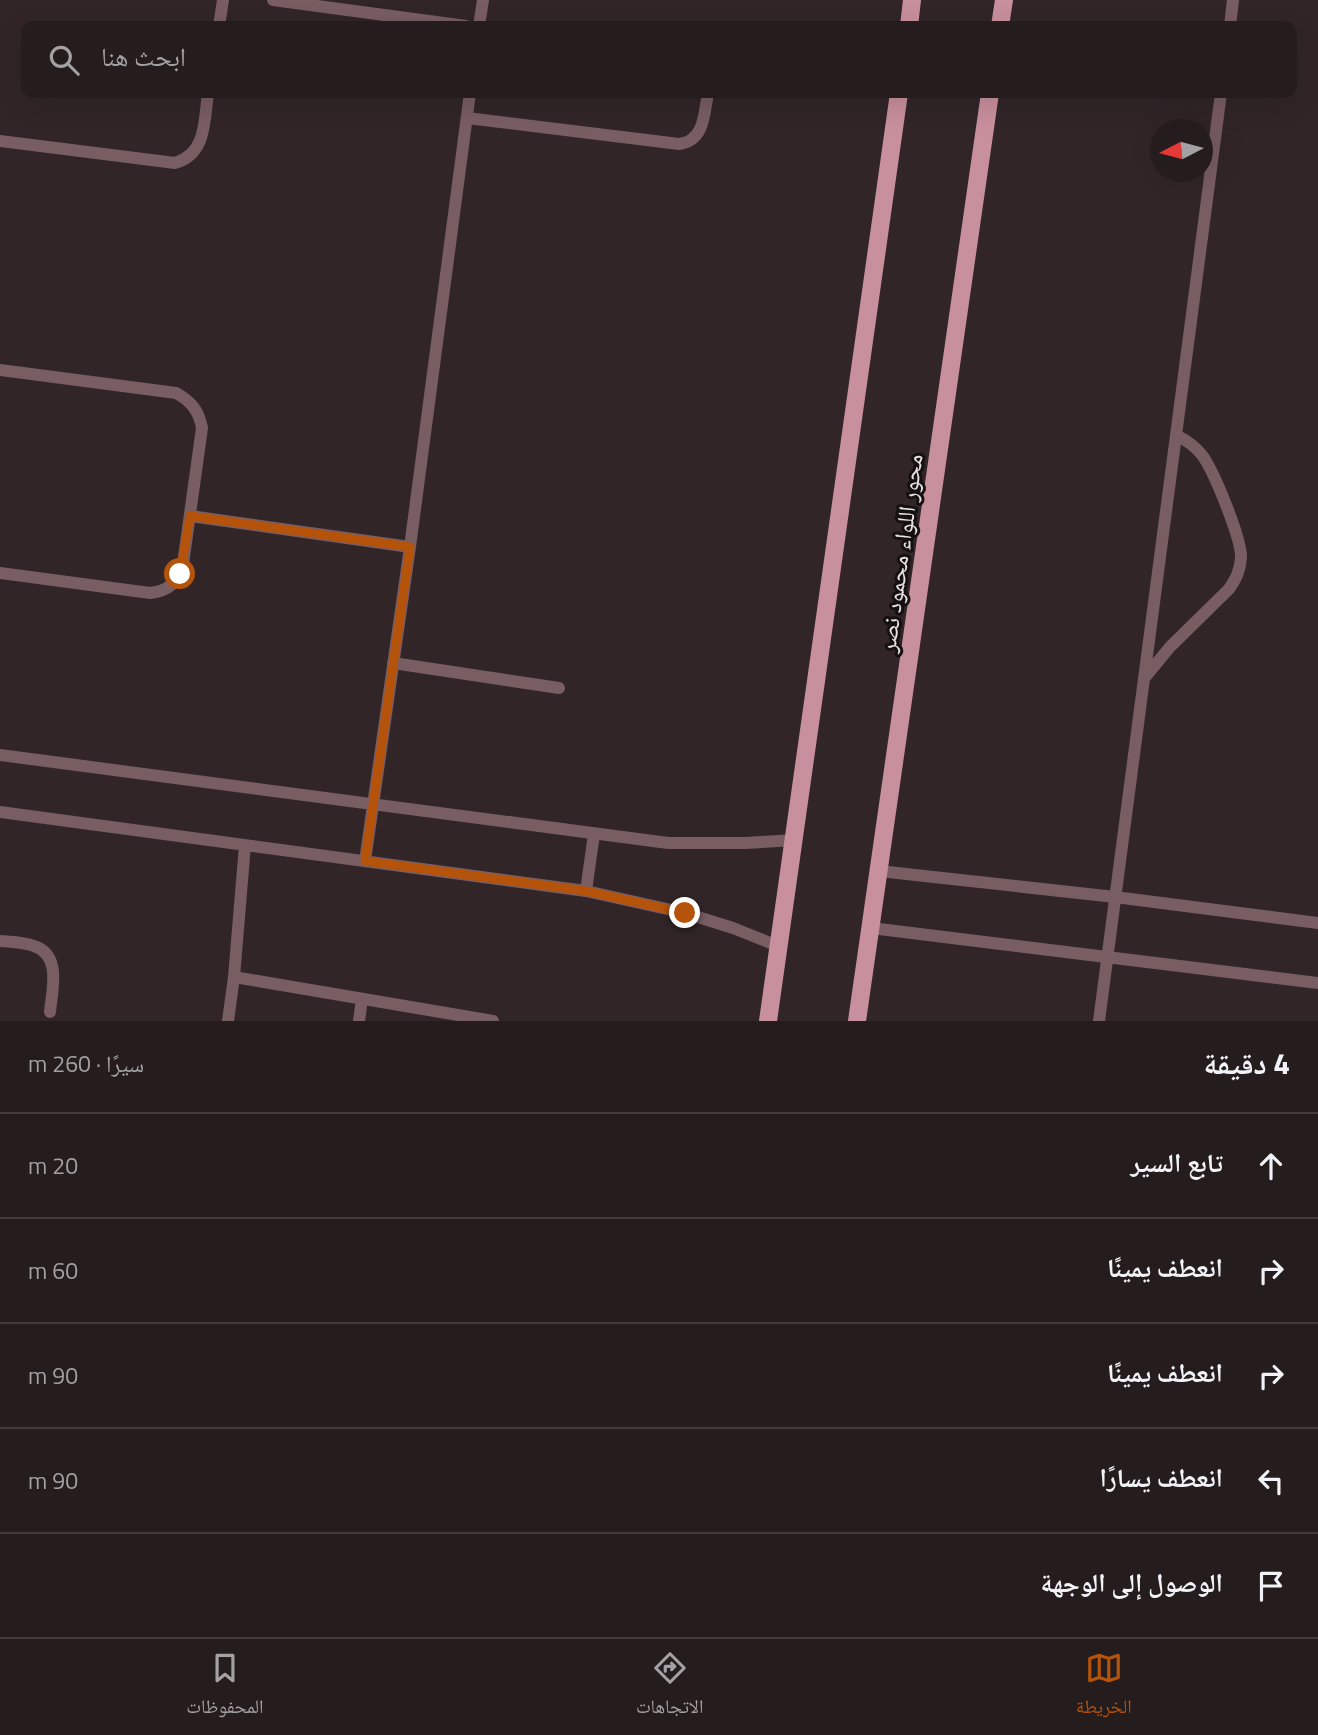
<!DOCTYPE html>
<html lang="ar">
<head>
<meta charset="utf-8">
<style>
  :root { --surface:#251c1e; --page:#2d2527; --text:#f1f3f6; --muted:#a3a1a4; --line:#423a3c; --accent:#b45309 }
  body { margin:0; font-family:"Titillium Web","Noto Naskh Arabic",sans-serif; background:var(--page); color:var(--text); direction:rtl }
  .compass { position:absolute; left:1150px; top:119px; width:63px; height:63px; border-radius:50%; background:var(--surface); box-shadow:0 7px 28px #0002; rotate:264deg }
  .stop { position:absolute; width:21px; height:21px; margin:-16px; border:5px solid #b45309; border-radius:50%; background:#fff }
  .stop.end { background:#b45309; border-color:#fff; box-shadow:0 2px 7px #0008 }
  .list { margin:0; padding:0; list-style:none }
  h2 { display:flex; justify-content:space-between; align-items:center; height:91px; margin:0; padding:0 28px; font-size:30px }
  h2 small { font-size:23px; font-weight:400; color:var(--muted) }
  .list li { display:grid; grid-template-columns:46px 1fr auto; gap:21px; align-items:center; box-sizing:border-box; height:105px; padding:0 28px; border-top:2px solid var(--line) }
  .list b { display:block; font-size:26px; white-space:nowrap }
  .list em { font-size:23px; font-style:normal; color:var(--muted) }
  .icon { flex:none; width:38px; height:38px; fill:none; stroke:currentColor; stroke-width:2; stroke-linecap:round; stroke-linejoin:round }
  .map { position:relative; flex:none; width:1318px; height:1021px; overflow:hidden; direction:ltr }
  .search { position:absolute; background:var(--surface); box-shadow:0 7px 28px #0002; left:21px; right:21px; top:21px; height:77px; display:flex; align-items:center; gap:18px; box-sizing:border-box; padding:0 24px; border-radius:14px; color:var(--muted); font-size:26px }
  .sheet { height:616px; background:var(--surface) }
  nav { display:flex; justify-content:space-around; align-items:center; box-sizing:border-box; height:98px; border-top:2px solid var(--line); background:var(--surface); font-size:19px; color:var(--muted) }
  nav a { display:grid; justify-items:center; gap:4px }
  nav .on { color:var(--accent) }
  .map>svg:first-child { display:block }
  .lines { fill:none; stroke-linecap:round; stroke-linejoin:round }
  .service { stroke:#785d63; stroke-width:12 }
  .primary { stroke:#c88f9c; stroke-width:18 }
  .route { stroke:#b45309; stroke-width:9 }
  .labels { text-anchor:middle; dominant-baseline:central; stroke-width:6; stroke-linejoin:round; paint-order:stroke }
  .street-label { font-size:24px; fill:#e9e1e2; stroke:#151011 }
</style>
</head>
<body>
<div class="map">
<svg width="1318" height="1021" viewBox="0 0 1318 1021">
  <rect width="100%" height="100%" fill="#312528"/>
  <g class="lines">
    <!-- service -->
    <path class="service" d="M273 0 466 26
      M219 26 223 0
      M479 26 483 0
      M1230 26 1233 0
      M467 118 679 144C705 141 704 113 708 93
      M0 141 175 163C207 154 204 120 208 93
      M0 370 176 393C191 401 199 411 202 428L183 564C178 583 168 591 150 593L0 573
      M190 516 410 547
      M393 663 559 688
      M1146 676 1170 647 1229 589C1236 579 1240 571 1241 558 1242 540 1214 471 1202 455 1195 446 1186 440 1176 435
      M0 755 668 843H746L794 840
      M0 812 586 891 685 913 733 928 778 946
      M365 861 410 547 470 93
      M879 871 1115 897 1318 923
      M586 891 594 834
      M871 928 1318 983
      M0 941C11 942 24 942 34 946 62 955 52 990 50 1012
      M234 977 493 1021
      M228 1021 234 977 245 845
      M359 1021 362 999
      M1099 1021 1221 93"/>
    <!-- primary -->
    <path class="primary" d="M909 26 912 0
      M1000 26 1004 0
      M768 1021 899 93
      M857 1021 990 93"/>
  </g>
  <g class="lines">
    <!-- route -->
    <path class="route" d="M180 574 190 516 410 547 365 861 586 891 685 913"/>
  </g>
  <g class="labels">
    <!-- street labels -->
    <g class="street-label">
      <text transform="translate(900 553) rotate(-82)">محور اللواء محمود نصر</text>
    </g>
  </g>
</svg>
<svg class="compass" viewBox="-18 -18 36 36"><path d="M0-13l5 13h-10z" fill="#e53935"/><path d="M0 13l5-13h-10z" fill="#a3a1a4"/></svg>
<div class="stop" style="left:180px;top:574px"></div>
<div class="stop end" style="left:685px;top:913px"></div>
<div class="search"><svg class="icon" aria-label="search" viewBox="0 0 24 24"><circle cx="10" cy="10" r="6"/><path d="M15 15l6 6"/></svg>ابحث هنا</div>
</div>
<section class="sheet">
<h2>4 دقيقة<small>سيرًا · 260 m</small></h2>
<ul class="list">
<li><svg class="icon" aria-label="ahead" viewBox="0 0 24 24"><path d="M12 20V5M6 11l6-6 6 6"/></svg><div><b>تابع السير</b></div><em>20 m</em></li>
<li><svg class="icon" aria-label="right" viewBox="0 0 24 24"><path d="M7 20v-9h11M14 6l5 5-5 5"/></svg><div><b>انعطف يمينًا</b></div><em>60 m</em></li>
<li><svg class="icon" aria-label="right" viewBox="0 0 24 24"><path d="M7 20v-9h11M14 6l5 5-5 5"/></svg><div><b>انعطف يمينًا</b></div><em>90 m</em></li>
<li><svg class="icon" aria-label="left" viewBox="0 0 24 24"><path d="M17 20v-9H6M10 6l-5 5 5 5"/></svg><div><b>انعطف يسارًا</b></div><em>90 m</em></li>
<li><svg class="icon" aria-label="arrive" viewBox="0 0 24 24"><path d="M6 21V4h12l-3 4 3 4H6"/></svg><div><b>الوصول إلى الوجهة</b></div></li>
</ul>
</section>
<nav>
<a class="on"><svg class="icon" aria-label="map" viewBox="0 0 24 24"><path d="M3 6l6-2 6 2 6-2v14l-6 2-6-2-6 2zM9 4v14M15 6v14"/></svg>الخريطة</a>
<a><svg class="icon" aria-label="directions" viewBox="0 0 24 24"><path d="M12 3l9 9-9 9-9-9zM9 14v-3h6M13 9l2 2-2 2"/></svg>الاتجاهات</a>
<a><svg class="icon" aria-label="saved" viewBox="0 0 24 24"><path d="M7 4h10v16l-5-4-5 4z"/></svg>المحفوظات</a>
</nav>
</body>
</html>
